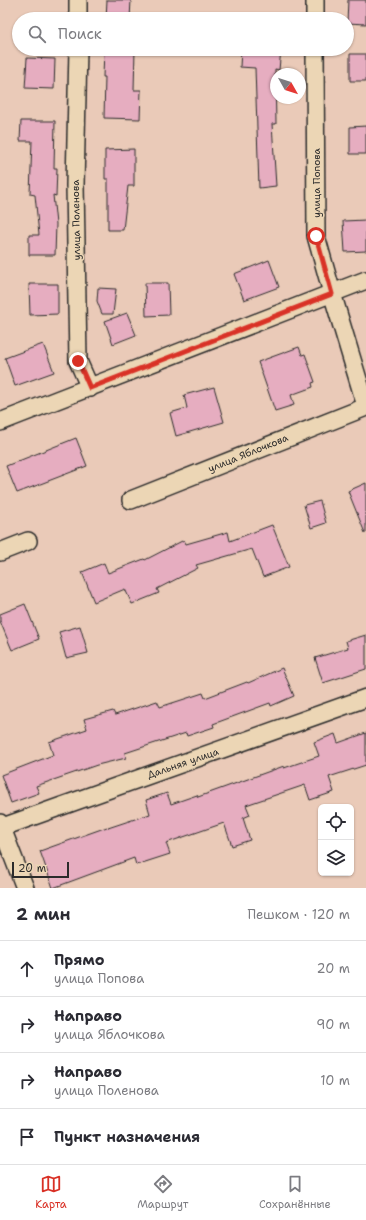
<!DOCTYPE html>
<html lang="ru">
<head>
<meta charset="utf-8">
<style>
  :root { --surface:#fff; --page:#f2f2f3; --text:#2b2b33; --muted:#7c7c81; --line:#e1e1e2; --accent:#d93025 }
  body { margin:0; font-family:"Shantell Sans",sans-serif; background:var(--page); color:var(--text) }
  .controls { position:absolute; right:12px; bottom:12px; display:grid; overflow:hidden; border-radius:6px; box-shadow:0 1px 3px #0004 }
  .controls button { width:36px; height:36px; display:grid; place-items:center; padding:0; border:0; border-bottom:1px solid var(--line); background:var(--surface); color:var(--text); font:20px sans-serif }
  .compass { position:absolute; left:270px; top:68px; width:36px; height:36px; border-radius:50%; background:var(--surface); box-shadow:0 1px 3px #0004; rotate:129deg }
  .scale { position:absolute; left:12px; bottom:10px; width:57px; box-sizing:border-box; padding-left:4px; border:2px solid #2b2b2b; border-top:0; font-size:11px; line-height:14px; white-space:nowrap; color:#2b2b2b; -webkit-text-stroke:3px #ecd6b5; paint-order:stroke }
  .stop { position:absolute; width:12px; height:12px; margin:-9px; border:3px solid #d93025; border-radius:50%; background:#fff }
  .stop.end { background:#d93025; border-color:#fff; box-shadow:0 1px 4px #0008 }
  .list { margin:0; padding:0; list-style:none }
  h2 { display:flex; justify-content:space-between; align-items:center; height:52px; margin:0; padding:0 16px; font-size:17px }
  h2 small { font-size:13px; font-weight:400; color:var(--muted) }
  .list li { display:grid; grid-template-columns:26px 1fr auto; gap:12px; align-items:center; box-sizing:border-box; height:56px; padding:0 16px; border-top:1px solid var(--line) }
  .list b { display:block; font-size:15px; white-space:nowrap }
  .list p { margin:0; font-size:13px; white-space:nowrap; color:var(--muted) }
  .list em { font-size:13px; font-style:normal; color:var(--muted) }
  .icon { flex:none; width:22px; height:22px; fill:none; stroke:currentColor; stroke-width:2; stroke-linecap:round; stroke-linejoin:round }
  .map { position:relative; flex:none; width:366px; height:888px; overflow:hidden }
  .search { position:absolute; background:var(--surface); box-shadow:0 1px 3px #0004; left:12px; right:12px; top:12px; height:44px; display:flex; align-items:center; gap:10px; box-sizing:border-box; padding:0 14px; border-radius:22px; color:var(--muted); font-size:15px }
  .sheet { height:276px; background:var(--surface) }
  nav { display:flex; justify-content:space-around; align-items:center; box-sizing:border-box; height:56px; border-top:1px solid var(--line); background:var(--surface); font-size:11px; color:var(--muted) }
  nav a { display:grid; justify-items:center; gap:2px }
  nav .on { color:var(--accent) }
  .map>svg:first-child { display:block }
  .building { fill:#e6adc0; stroke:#2b2b2b }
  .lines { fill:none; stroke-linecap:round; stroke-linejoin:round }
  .minor-casing { stroke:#2b2b2b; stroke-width:20 }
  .minor { stroke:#ecd6b5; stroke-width:17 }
  .route { stroke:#d93025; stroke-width:5 }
  .labels { text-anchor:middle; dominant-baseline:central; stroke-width:3; stroke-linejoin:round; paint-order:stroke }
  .street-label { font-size:10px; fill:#2b2b2b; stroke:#ecd6b5 }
</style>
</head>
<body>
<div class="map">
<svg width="366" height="888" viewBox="0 0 366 888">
  <rect width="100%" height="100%" fill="#eacab8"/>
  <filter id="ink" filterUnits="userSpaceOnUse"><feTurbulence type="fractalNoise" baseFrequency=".025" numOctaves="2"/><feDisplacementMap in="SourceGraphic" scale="8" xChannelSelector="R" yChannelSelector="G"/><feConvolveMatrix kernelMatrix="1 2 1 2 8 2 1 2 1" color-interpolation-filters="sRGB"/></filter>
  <g filter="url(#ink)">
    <!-- building -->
    <path class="building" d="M107 0H131L130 19H106Z
      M348 0H366V24L347 23Z
      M104 49H135L134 90H141L140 119 104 118 105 77H103Z
      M241 49H281L279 70 275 69 276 124H272L276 186 259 188 255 68 240 67Z
      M350 54H366V81H350Z
      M27 58 55 59 54 89 25 88Z
      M21 121H55L54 168H57L56 196 53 195 56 224 55 255H29V235H39L35 195 30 194 32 141H20Z
      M366 126V154H350V127Z
      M134 149V186H128L123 230H108V179H105V150Z
      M366 220V251L345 252 343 221Z
      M269 260 279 287 244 300 234 274Z
      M145 283H168L169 315 146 316Z
      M29 284H58V314L30 315Z
      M98 288 116 289 113 314H102L97 301Z
      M127 313 136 335 113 344 105 321Z
      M43 344 54 372 15 386 5 358Z
      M299 347 302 355 305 354 315 382 312 383 313 387 291 395 294 405 275 411 258 362Z
      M214 387 224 422 176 436 170 413 187 408 184 395Z
      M76 438 87 466 17 493 6 466Z
      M366 483V533H365L348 491Z
      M320 501 326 523 311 528 304 505Z
      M272 525 289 567 263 577 252 549 196 565 198 568 157 589 159 593 132 604 125 589 94 602 82 572 104 563 108 573 144 559 145 560 184 540 186 544 228 532 230 541Z
      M25 604 39 639 12 650 0 621V614Z
      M80 626 88 653 66 658 59 632Z
      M366 635V669L323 683 315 658 348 648 346 641Z
      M282 668 294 696 271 706 270 703 213 724 214 727 187 736 186 733 125 753 126 758 97 765 36 786 39 793 11 803 1 775 53 755 49 742 87 729 84 719 113 711 115 715 157 701 160 707 203 693 205 698 247 682 248 683Z
      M366 733V765L329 777 334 792 310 800 305 785 246 805 250 815 243 818 250 840 232 846 224 823 166 843 170 854 136 865 134 858 53 888 40 851 107 827 108 828 150 814 146 800 167 793 171 804 197 795 198 797 284 766V768L319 756 314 742 335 734 338 743Z"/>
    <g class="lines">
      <!-- minor casing -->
      <g class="minor-casing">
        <path id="minor" d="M315 0V19
          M78 19V0
          M78 49 75 185 78 361 90 388
          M315 49 316 236 332 293 366 406
          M0 422 366 280
          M131 500 366 407
          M0 552 28 541
          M0 823 25 888
          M0 828 366 698"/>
      </g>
      <!-- minor -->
      <use href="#minor" class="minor"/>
    </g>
  </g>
  <g class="lines" filter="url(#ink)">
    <!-- route -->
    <path class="route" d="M78 361 90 388 332 294 316 236"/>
  </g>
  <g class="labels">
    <!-- street labels -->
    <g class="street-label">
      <text transform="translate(316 183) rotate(-90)">улица Попова</text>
      <text transform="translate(76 220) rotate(-91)">улица Поленова</text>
      <text transform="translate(248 453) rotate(-22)">улица Яблочкова</text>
      <text transform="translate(183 763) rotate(-19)">Дальняя улица</text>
    </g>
  </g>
</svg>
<div class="controls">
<button><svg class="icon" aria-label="locate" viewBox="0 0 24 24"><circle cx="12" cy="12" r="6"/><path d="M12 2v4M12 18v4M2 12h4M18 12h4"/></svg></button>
<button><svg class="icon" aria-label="layers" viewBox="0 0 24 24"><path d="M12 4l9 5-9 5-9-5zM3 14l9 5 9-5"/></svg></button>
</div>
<svg class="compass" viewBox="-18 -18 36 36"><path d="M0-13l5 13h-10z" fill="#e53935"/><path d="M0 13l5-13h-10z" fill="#7c7c81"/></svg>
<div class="scale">20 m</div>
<div class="stop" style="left:316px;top:236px"></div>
<div class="stop end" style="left:78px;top:361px"></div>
<div class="search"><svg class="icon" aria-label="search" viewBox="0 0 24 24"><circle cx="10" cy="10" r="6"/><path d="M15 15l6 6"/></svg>Поиск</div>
</div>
<section class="sheet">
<h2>2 мин<small>Пешком · 120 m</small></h2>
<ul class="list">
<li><svg class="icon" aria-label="ahead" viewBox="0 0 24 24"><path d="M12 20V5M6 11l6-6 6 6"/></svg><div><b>Прямо</b><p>улица Попова</p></div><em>20 m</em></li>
<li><svg class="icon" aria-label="right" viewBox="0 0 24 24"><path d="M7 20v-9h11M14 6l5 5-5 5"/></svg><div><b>Направо</b><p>улица Яблочкова</p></div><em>90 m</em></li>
<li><svg class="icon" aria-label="right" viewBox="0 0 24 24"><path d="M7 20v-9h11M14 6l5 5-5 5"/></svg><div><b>Направо</b><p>улица Поленова</p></div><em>10 m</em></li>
<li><svg class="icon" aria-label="arrive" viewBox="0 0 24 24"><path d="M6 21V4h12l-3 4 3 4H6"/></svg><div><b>Пункт назначения</b></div></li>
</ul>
</section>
<nav>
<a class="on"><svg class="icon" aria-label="map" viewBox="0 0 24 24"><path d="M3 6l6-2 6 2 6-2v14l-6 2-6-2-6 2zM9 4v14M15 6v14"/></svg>Карта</a>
<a><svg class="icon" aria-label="directions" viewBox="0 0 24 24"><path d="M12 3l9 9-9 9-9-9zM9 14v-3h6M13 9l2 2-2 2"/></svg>Маршрут</a>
<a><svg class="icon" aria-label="saved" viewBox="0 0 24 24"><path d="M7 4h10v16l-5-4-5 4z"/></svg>Сохранённые</a>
</nav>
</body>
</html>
